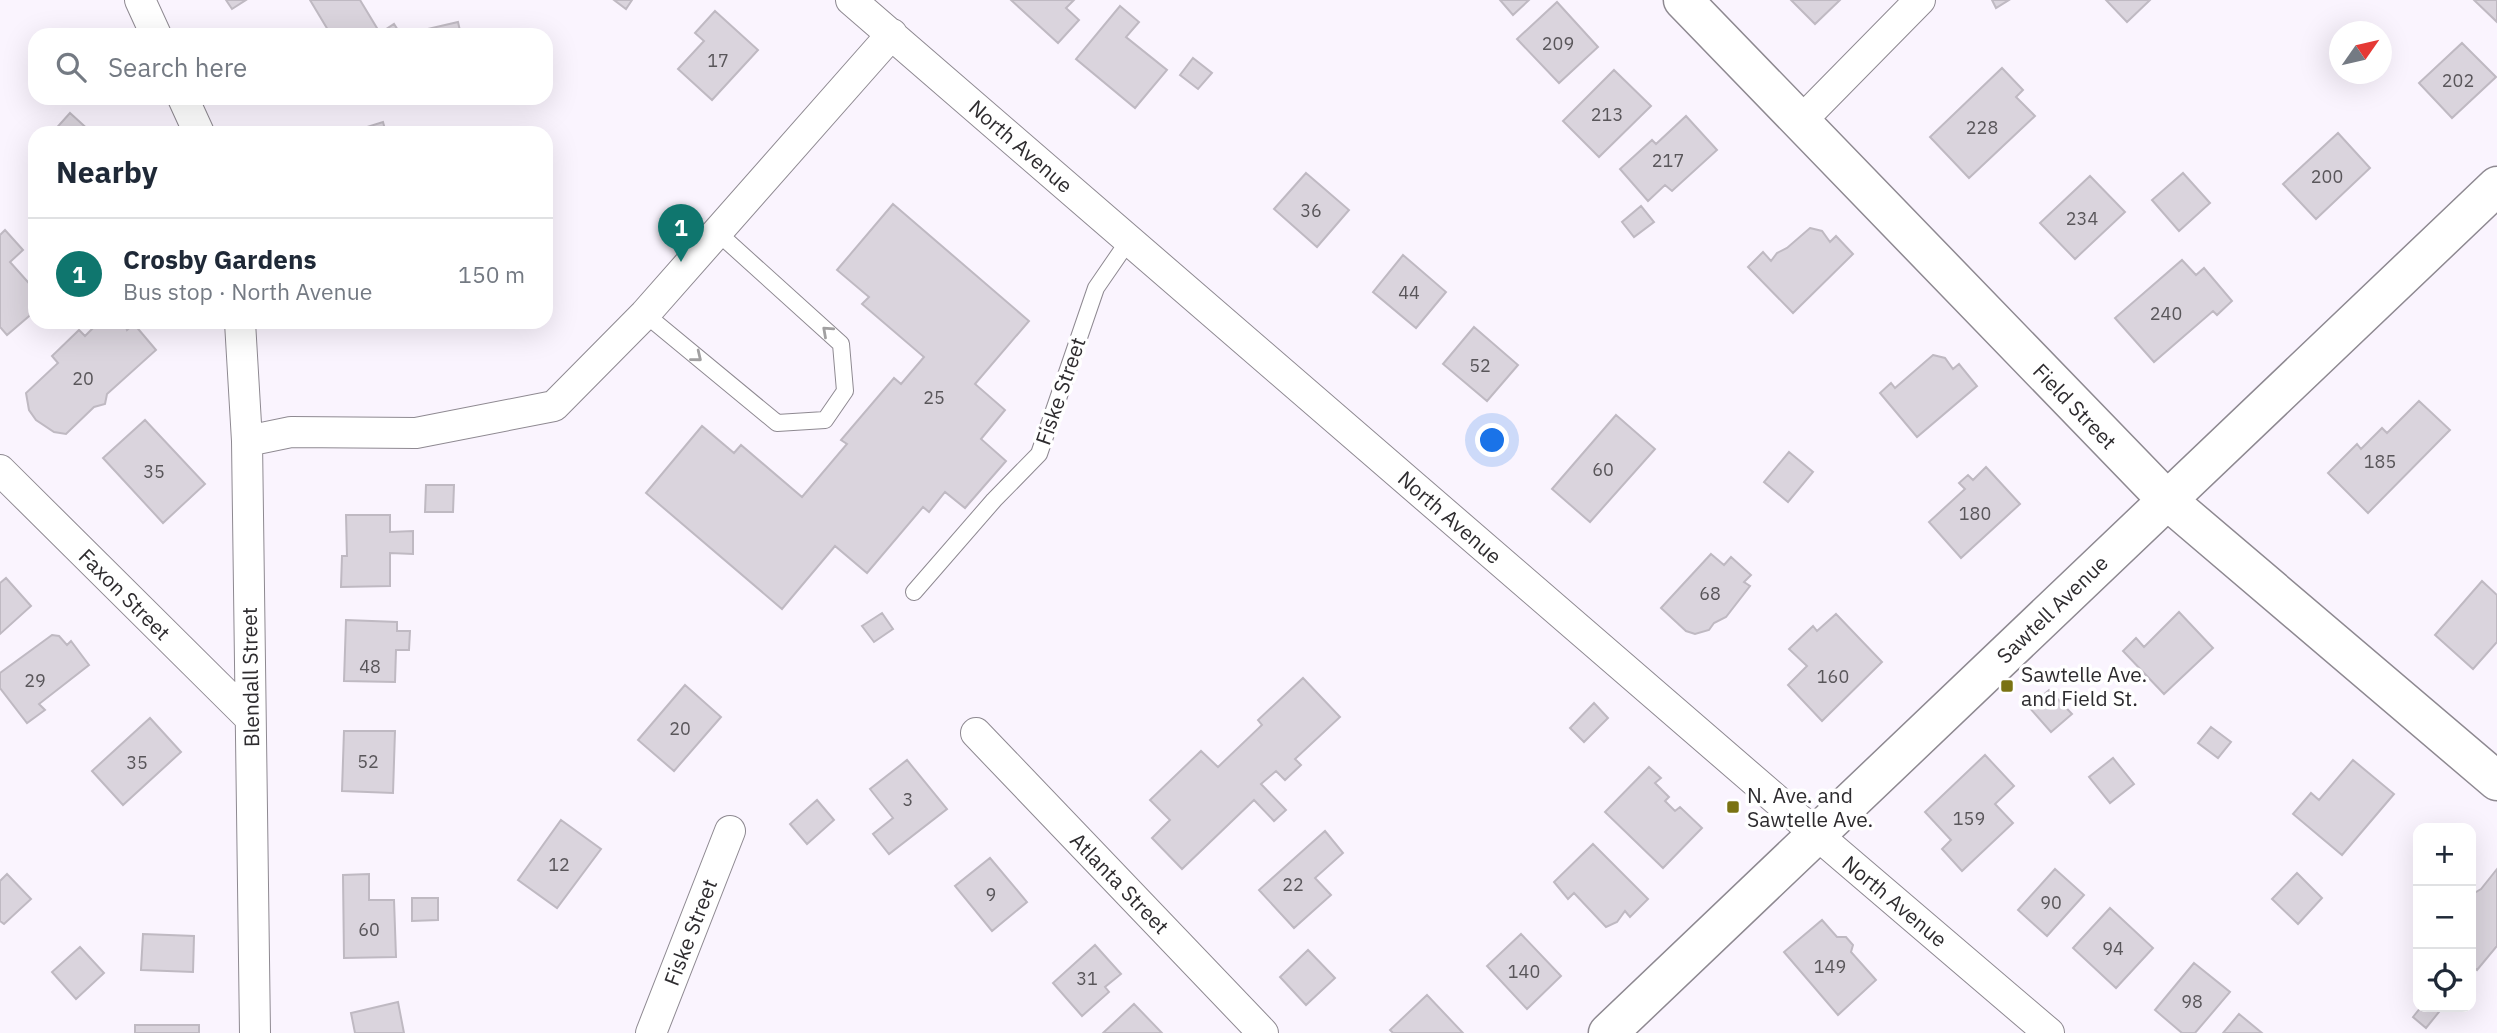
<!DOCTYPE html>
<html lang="en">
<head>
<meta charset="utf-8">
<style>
  :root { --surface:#fff; --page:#f2f2f3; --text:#1f2937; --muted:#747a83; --line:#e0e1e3; --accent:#0f766e }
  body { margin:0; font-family:"IBM Plex Sans",sans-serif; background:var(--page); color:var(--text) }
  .controls { position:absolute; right:21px; bottom:21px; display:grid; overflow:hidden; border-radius:14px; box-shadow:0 7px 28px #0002 }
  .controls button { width:63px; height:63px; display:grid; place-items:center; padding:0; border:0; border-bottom:2px solid var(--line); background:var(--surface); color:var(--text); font:35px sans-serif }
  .compass { position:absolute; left:2329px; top:21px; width:63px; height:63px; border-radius:50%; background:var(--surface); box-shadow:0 7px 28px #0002; rotate:56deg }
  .you { position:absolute; left:1493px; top:441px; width:24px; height:24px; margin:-18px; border:5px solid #fff; border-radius:50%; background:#1a73e8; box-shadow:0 0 0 10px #1a73e833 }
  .badge { display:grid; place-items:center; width:46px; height:46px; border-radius:50%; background:var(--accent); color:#fff; font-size:23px; font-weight:700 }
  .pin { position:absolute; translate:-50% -58px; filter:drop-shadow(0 2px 4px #0008) }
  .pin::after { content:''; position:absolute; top:37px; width:24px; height:21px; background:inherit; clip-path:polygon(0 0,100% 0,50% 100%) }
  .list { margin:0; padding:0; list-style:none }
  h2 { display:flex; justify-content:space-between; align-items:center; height:91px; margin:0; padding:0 28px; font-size:30px }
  h2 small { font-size:23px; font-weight:400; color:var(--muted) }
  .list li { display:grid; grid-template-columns:46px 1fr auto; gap:21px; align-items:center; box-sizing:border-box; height:112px; padding:0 28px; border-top:2px solid var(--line) }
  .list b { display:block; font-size:26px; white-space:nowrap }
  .list p { margin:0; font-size:23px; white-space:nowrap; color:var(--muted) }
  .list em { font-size:23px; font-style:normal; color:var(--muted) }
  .icon { flex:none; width:38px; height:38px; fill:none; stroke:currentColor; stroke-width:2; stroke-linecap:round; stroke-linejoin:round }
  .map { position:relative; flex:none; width:2497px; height:1033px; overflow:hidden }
  .search { position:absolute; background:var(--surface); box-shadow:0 7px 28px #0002; left:28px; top:28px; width:525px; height:77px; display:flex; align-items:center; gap:18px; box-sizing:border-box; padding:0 24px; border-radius:21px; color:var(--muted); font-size:26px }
  .panel { position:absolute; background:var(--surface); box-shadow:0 7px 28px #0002; left:28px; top:126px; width:525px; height:203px; border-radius:21px }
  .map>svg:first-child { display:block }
  .building { fill:#dad4dd; stroke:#bfb9c2; stroke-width:2 }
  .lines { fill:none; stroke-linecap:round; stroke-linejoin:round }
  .lane-casing { stroke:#8e8991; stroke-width:18 }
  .street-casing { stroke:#8e8991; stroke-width:32 }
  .secondary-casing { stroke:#8e8991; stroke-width:41 }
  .lane { stroke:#fff; stroke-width:16 }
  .street { stroke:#fff; stroke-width:30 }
  .secondary { stroke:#fff; stroke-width:38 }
  .oneway { stroke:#a1a0a1 }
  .poi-dot { fill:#7a7213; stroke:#fff; stroke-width:2.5 }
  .labels { text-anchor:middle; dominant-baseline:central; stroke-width:7; stroke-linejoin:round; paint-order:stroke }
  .number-label { font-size:18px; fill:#59565a }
  .street-label { font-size:21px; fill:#2e2c2f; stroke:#fff }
  .poi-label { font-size:21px; fill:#2e2c2f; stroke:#fff; text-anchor:start }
</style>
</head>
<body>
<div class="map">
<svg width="2497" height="1033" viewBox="0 0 2497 1033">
  <rect width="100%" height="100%" fill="#faf4fe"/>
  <!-- building -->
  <path class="building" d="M226 0H246L232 9Z
    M310 0H360L380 33 394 24 401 35H331Z
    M614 0H632L626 9Z
    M1011 0H1074L1066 8 1079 20 1058 43Z
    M1500 0H1529L1513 15Z
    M1791 0H1840L1815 24Z
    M1992 0H2009L1996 8Z
    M2106 0H2150L2127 22Z
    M2474 0H2497V22Z
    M1557 2 1598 47 1559 83 1517 39Z
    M1120 6 1139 22 1126 37 1167 70 1135 108 1076 59Z
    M715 11 758 50 712 100 678 69 704 41 695 33Z
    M458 22 461 35H406V34Z
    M2462 43 2496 77 2452 118 2419 83Z
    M1193 58 1212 73 1198 89 1180 75Z
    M2002 68 2023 90 2016 97 2035 116 1969 178 1930 137Z
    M1614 70 1651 106 1599 157 1563 121Z
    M70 113 92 133H52Z
    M1686 116 1717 150 1672 191 1665 185 1648 201 1620 169 1652 140 1656 144Z
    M383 122 386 133H348Z
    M2338 133 2370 168 2316 219 2283 184Z
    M1306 173 1349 210 1317 247 1274 209Z
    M2183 173 2210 203 2179 231 2152 200Z
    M2090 176 2125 212 2075 259 2040 223Z
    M893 204 1029 321 975 384 1005 410 981 439 1006 461 965 508 945 492 929 512 923 507 867 573 835 546 782 609 646 493 702 426 734 453 741 445 802 497 847 444 841 440 894 378 901 384 924 357 862 304 869 297 837 270Z
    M1641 206 1654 222 1634 237 1622 222Z
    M1810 228 1822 231 1830 242 1836 236 1853 254 1793 313 1748 267 1763 252 1771 261 1777 253 1787 248Z
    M5 230 23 250 10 262 35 290V311L7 335 0 327V235Z
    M1403 255 1446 292 1416 328 1373 292Z
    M2182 260 2196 275 2204 268 2232 301 2217 315 2213 311 2154 362 2115 318Z
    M99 322H124L127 330 134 324 156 350 107 394 105 404 94 407 66 434 54 432 36 420 29 410 26 393 58 363 52 356 79 330 85 336Z
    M1474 327 1518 365 1487 401 1443 364Z
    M1933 355 1945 358 1953 369 1959 364 1977 386 1917 437 1880 393 1891 383 1895 388Z
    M2419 401 2450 430 2368 513 2328 473 2357 444 2361 449 2382 428 2387 433Z
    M1616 415 1655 449 1590 522 1552 489Z
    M145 420 205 484 163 523 103 458Z
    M1789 452 1813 472 1788 502 1764 482Z
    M1986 467 2020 504 1961 558 1929 522 1965 489 1959 483 1968 475 1973 480Z
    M426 485H454L453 512H425Z
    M346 515H390V532L413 531V554L390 553V586L341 587 342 556H347Z
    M1711 554 1724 565 1731 557 1751 575 1744 582 1750 586 1726 617 1714 623 1709 630 1695 634 1686 631 1661 608Z
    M6 578 31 606 0 634V583Z
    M2482 581 2497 595V642L2473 669 2435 635Z
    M2179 612 2213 648 2164 694 2123 651 2136 638 2144 647Z
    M882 613 893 629 874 642 862 626Z
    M1836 614 1882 662 1822 721 1788 685 1807 666 1789 649 1813 626 1817 631Z
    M346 620 397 622V631H410L409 650H396L395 682 344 681Z
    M52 635 59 636 67 645 71 641 89 665 39 704 45 710 27 723 0 688V673Z
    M1303 678 1340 717 1295 759 1301 765 1285 780 1276 771 1261 784 1286 810 1274 821 1254 800 1182 869 1152 838 1170 820 1150 800 1201 751 1218 767 1262 725 1258 720Z
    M685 685 721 717 674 771 638 740Z
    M2049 690 2072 714 2051 732 2029 707Z
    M1594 703 1608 718 1584 742 1570 728Z
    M150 718 181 752 123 805 92 771Z
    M2211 727 2231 742 2218 758 2198 743Z
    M344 731H395L393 793 342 791Z
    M1985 755 2014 786 1995 804 2013 823 1962 871 1942 849 1951 840 1925 812Z
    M2113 758 2134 784 2110 803 2089 777Z
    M907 760 947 809 889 854 873 834 893 818 870 789Z
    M2353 760 2394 794 2342 855 2293 814 2311 793 2319 800Z
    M1649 767 1661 778 1655 783 1669 797 1665 801 1675 811 1680 807 1702 828 1663 868 1605 812Z
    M817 800 834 820 807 844 790 824Z
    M561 820 601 849 557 908 518 880Z
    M1325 831 1343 853 1315 878 1331 895 1294 928 1259 890Z
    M1593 844 1648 899 1630 917 1625 911 1617 922 1606 927 1574 893 1568 899 1554 882Z
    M990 858 1027 902 992 931 955 886Z
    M2055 869 2084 895 2047 936 2018 910Z
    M2497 869V946L2477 970 2471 965V895L2481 889Z
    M2297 873 2322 898 2298 924 2272 899Z
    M7 874 31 899 4 924 0 921V881Z
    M369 874V900H394L396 957 344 958 343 875Z
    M412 898H438V920L412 921Z
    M2110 908 2153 948 2116 988 2073 948Z
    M1822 920 1837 937H1846L1853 945 1851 952 1876 980 1838 1015 1784 952Z
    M143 934 194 936 193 972 141 970Z
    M1521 934 1561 976 1527 1009 1487 966Z
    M1095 945 1121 974 1105 987 1109 992 1082 1016 1053 983Z
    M80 947 104 973 76 999 52 972Z
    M1308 950 1335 978 1306 1005 1280 977Z
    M2194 963 2230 992 2195 1033H2182L2155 1010Z
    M1427 995 1463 1033H1393L1390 1030Z
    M398 1002 404 1033H355L351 1013Z
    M1134 1004 1162 1033H1103Z
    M2421 1007H2443L2426 1028 2413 1017Z
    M2239 1014 2262 1033H2223Z
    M135 1025H199V1033H135Z"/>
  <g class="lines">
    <!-- lane casing -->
    <g class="lane-casing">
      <path id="lane" d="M645 314 777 423 825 420 845 391 841 344 717 232
        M914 592 994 500 1039 454 1096 288 1129 240"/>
    </g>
    <!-- street casing -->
    <g class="street-casing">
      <path id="street" d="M140 0 156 35
        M851 0 1816 834 2049 1033
        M183 98 199 133
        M1800 122 1920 0
        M240 322 247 441 255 1033
        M247 441 291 432 416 433 554 406 645 314 892 34
        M0 470 250 718
        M976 733 1263 1033
        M651 1033 730 831"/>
    </g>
    <!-- secondary casing -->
    <g class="secondary-casing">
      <path id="secondary" d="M1683 0 2167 500 2497 781
        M1608 1033 2497 186"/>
    </g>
    <!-- lane -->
    <use href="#lane" class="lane"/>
    <!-- street -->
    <use href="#street" class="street"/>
    <!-- secondary -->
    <use href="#secondary" class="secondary"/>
  </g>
  <!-- one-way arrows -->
  <defs><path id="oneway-chevron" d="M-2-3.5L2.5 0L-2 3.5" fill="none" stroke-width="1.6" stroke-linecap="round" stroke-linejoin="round" transform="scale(1.75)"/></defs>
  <g class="oneway">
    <use href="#oneway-chevron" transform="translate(827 331) rotate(-138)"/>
    <use href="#oneway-chevron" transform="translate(697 357) rotate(39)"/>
  </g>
  <!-- markers -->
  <g class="poi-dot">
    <rect x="2000" y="679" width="14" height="14" rx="3.5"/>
    <rect x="1726" y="800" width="14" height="14" rx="3.5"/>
  </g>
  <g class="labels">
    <!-- number labels -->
    <g class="number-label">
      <text x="1558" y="43">209</text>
      <text x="718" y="60">17</text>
      <text x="2458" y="80">202</text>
      <text x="1607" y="114">213</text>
      <text x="1982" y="127">228</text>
      <text x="1668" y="160">217</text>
      <text x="2327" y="176">200</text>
      <text x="1311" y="210">36</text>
      <text x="2082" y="218">234</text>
      <text x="1409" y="292">44</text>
      <text x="2166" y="313">240</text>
      <text x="1480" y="365">52</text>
      <text x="83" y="378">20</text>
      <text x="934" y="397">25</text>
      <text x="2380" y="461">185</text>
      <text x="1603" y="469">60</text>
      <text x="154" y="471">35</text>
      <text x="1975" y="513">180</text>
      <text x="1710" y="593">68</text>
      <text x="370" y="666">48</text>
      <text x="1833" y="676">160</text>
      <text x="35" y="680">29</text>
      <text x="680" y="728">20</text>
      <text x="368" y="761">52</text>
      <text x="137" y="762">35</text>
      <text x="908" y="799">3</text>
      <text x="1969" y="818">159</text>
      <text x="559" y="864">12</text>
      <text x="1293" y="884">22</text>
      <text x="991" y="894">9</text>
      <text x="2051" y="902">90</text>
      <text x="369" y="929">60</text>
      <text x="2113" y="948">94</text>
      <text x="1830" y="966">149</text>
      <text x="1524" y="971">140</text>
      <text x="1087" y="978">31</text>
      <text x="2192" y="1001">98</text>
    </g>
    <!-- street labels -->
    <g class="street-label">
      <text transform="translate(1021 146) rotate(41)">North Avenue</text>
      <text transform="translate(1060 391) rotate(-71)">Fiske Street</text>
      <text transform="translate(2075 406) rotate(46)">Field Street</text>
      <text transform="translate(1450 517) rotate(41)">North Avenue</text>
      <text transform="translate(125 594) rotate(45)">Faxon Street</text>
      <text transform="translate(2052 609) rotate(-44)">Sawtell Avenue</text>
      <text transform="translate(250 677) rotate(-91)">Blendall Street</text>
      <text transform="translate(1120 883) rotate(46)">Atlanta Street</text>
      <text transform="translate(1895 901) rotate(40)">North Avenue</text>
      <text transform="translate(690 932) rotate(-69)">Fiske Street</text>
    </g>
    <!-- poi labels -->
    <g class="poi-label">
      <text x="2021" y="674">Sawtelle Ave.<tspan x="2021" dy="24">and Field St.</tspan></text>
      <text x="1747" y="795">N. Ave. and<tspan x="1747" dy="24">Sawtelle Ave.</tspan></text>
    </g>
  </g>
</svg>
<div class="controls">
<button>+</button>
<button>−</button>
<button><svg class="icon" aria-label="locate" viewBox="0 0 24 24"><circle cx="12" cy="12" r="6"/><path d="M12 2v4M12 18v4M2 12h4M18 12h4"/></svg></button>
</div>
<svg class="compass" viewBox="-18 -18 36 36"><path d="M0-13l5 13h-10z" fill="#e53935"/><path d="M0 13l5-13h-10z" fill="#747a83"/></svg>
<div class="you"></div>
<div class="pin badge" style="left:681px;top:262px">1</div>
<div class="search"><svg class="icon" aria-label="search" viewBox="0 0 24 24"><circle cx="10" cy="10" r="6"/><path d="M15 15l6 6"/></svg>Search here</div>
<section class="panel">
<h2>Nearby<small></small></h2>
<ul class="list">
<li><span class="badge">1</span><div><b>Crosby Gardens</b><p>Bus stop · North Avenue</p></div><em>150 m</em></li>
</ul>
</section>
</div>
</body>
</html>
